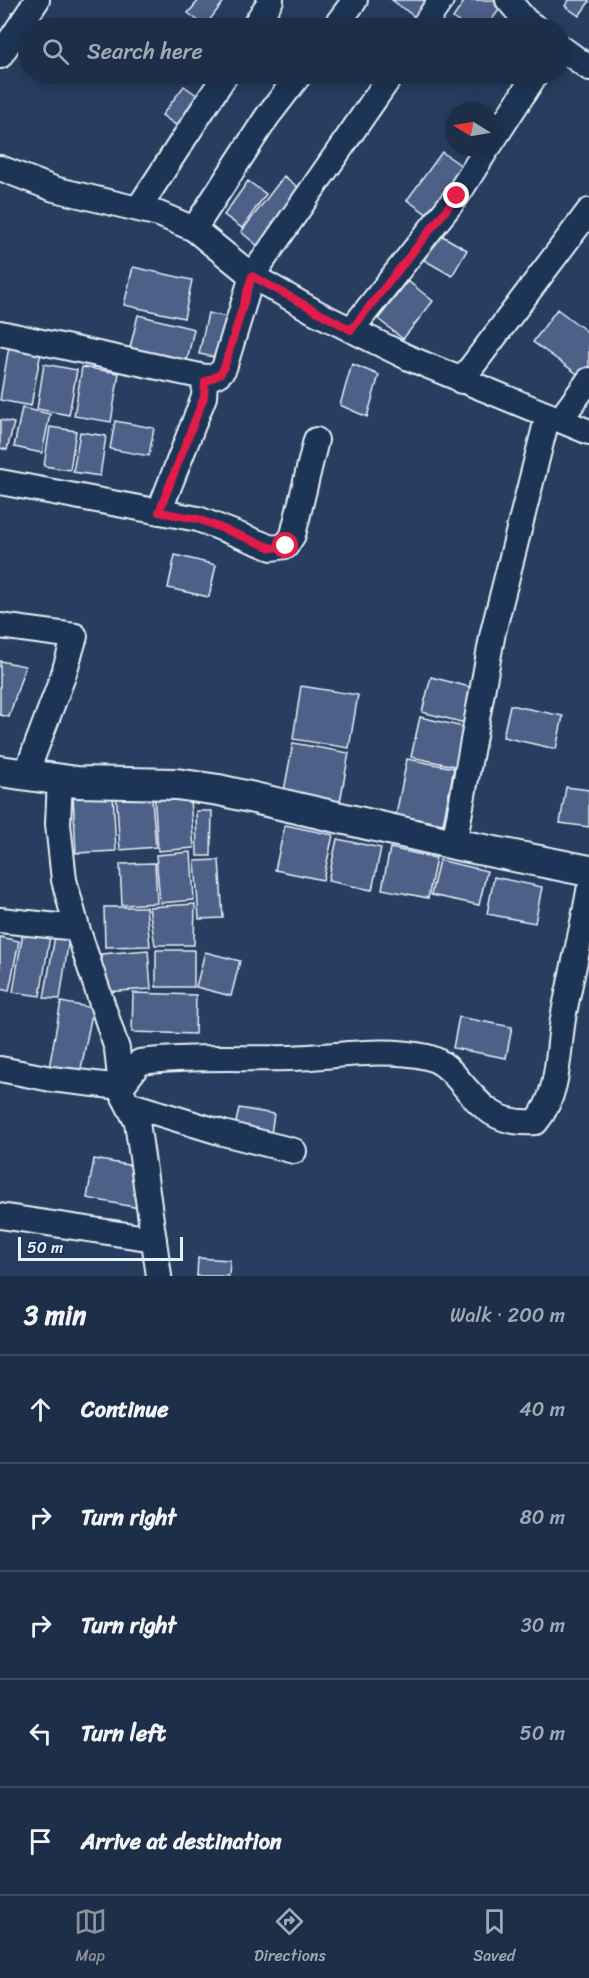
<!DOCTYPE html>
<html lang="en">
<head>
<meta charset="utf-8">
<style>
  :root { --surface:#1d2e49; --page:#2a3a53; --text:#f1f3f6; --muted:#a0a8b4; --line:#3b4a61; --accent:#8c9099 }
  body { margin:0; font-family:Sriracha,sans-serif; background:var(--page); color:var(--text) }
  .compass { position:absolute; left:445px; top:102px; width:54px; height:54px; border-radius:50%; background:var(--surface); box-shadow:0 3px 15px #0003; rotate:281deg }
  .scale { position:absolute; left:18px; bottom:15px; width:165px; box-sizing:border-box; padding-left:6px; border:3px solid #e8f1f8; border-top:0; font-size:16px; line-height:21px; white-space:nowrap; color:#e8f1f8; -webkit-text-stroke:4px #1d3557; paint-order:stroke }
  .stop { position:absolute; width:18px; height:18px; margin:-14px; border:4px solid #e11d48; border-radius:50%; background:#fff }
  .stop.end { background:#e11d48; border-color:#fff; box-shadow:0 2px 6px #0008 }
  .list { margin:0; padding:0; list-style:none }
  h2 { display:flex; justify-content:space-between; align-items:center; height:78px; margin:0; padding:0 24px; font-size:26px }
  h2 small { font-size:20px; font-weight:400; color:var(--muted) }
  .list li { display:grid; grid-template-columns:39px 1fr auto; gap:18px; align-items:center; box-sizing:border-box; height:108px; padding:0 24px; border-top:2px solid var(--line) }
  .list b { display:block; font-size:22px; white-space:nowrap }
  .list em { font-size:20px; font-style:normal; color:var(--muted) }
  .icon { flex:none; width:33px; height:33px; fill:none; stroke:currentColor; stroke-width:2; stroke-linecap:round; stroke-linejoin:round }
  .map { position:relative; flex:none; width:589px; height:1276px; overflow:hidden }
  .search { position:absolute; background:var(--surface); box-shadow:0 3px 15px #0003; left:18px; right:18px; top:18px; height:66px; display:flex; align-items:center; gap:15px; box-sizing:border-box; padding:0 21px; border-radius:33px; color:var(--muted); font-size:22px }
  .sheet { height:618px; background:var(--surface) }
  nav { display:flex; justify-content:space-around; align-items:center; box-sizing:border-box; height:84px; border-top:2px solid var(--line); background:var(--surface); font-size:16px; color:var(--muted) }
  nav a { display:grid; justify-items:center; gap:3px }
  nav .on { color:var(--accent) }
  .map>svg:first-child { display:block }
  .building { fill:#4e6188; stroke:#e8f1f8; stroke-width:1.5 }
  .lines { fill:none; stroke-linecap:round; stroke-linejoin:round }
  .minor-casing { stroke:#e8f1f8; stroke-width:28 }
  .tertiary-casing { stroke:#e8f1f8; stroke-width:34 }
  .minor { stroke:#1d3557; stroke-width:24 }
  .tertiary { stroke:#1d3557; stroke-width:30 }
  .route { stroke:#e11d48; stroke-width:8 }
</style>
</head>
<body>
<div class="map">
<svg width="589" height="1276" viewBox="0 0 589 1276">
  <rect width="100%" height="100%" fill="#273e61"/>
  <filter id="ink" filterUnits="userSpaceOnUse"><feTurbulence type="fractalNoise" baseFrequency=".0167" numOctaves="2"/><feDisplacementMap in="SourceGraphic" scale="12" xChannelSelector="R" yChannelSelector="G"/><feConvolveMatrix kernelMatrix="1 2 1 2 8 2 1 2 1" color-interpolation-filters="sRGB"/></filter>
  <g filter="url(#ink)">
    <!-- building -->
    <path class="building" d="M199 0H225L205 26 188 13Z
      M392 0H435L419 20Z
      M465 0H500L504 3 486 28H467L453 18Z
      M569 0H589V2L579 16 565 6Z
      M184 86 205 101 184 131 162 115Z
      M442 152 469 171 434 219 407 200Z
      M284 176 308 195 264 251 241 232Z
      M248 181 266 194 242 228 224 215Z
      M439 234 467 250 452 276 424 260Z
      M133 267 192 280 184 318 124 305Z
      M408 281 433 301 403 339 378 319Z
      M557 309 589 333V369L583 378 533 342Z
      M208 313 232 318 224 359 199 354Z
      M138 315 194 329 187 361 130 348Z
      M10 340 42 346 31 406 0 400Z
      M44 364 77 370 69 415 37 409Z
      M352 364 379 375 367 417 340 405Z
      M82 367 119 373 111 422 74 416Z
      M22 408 50 414 42 453 14 447Z
      M0 420 14 423 7 450 0 448Z
      M115 421 154 428 149 456 110 449Z
      M50 427 76 431 70 470 44 466Z
      M80 432 106 436 100 476 73 472Z
      M175 555 216 565 209 597 168 588Z
      M0 661 25 666 9 717 0 715Z
      M431 677 478 689 469 724 422 712Z
      M301 686 358 695 349 748 293 739Z
      M510 705 563 716 556 749 503 737Z
      M420 717 468 728 459 767 411 757Z
      M293 743 349 753 340 802 284 791Z
      M407 759 454 768 443 824 396 815Z
      M566 787 589 790V827L560 823Z
      M151 788 156 847 120 850 116 790Z
      M189 788 194 848 158 851 154 791Z
      M113 793 116 851 76 853 73 795Z
      M196 811H212L211 856H197Z
      M285 825 333 835 323 880 275 870Z
      M337 839 381 848 372 890 328 881Z
      M390 848 436 858 428 898 382 889Z
      M191 852 194 900 160 903 156 855Z
      M219 860 223 918 199 919 195 861Z
      M439 860 487 871 479 905 431 895Z
      M155 863 157 903 122 905 120 864Z
      M494 877 542 887 535 923 487 914Z
      M195 904 194 945H155L149 907Z
      M104 907H146L150 946 105 947Z
      M23 932 50 936 40 996 13 992Z
      M55 936 69 938 60 999 44 998Z
      M0 937 19 941 9 991 0 989Z
      M148 950 151 989 103 992 101 954Z
      M156 950H194V987H156Z
      M205 952 240 961 231 996 196 987Z
      M133 993 196 995 195 1034 132 1032Z
      M61 1002 93 1008 80 1074 49 1068Z
      M459 1017 512 1027 506 1058 453 1048Z
      M239 1108 274 1114 271 1134 235 1127Z
      M94 1159 139 1167V1208L87 1198Z
      M198 1258 230 1260 229 1276H197Z"/>
    <g class="lines">
      <!-- minor casing -->
      <g class="minor-casing">
        <path id="minor" d="M508 0 526 21 536 28
          M253 28 271 0
          M334 28 355 0
          M422 28 441 0
          M560 47 589 68
          M0 56 37 0
          M490 145 536 74
          M0 168 54 189 159 214 194 229 252 276 317 313 409 358 589 432
          M138 209 226 74
          M194 229 267 117 300 74
          M351 330 457 196 488 147
          M0 333 200 376C211 378 218 377 224 368L252 276 392 74
          M461 381 589 211
          M560 420 589 380
          M0 482 198 519 272 548 286 546 293 535 316 440
          M159 512 204 397 205 382 210 377
          M0 626 75 636 63 676 26 774
          M60 779 58 824 64 880 77 928 117 1049 121 1087
          M454 844 493 632 548 415
          M0 920 77 928
          M0 1069 51 1079 121 1087V1091L137 1122 159 1276
          M121 1087 140 1062C190 1056 240 1059 290 1058 336 1057 382 1047 427 1057 440 1060 449 1068 457 1078 481 1106 495 1125 536 1122 561 1093 557 1049 564 1013 572 972 582 932 589 891
          M128 1104 223 1133 294 1151
          M0 1216 154 1239"/>
      </g>
      <!-- tertiary casing -->
      <g class="tertiary-casing">
        <path id="tertiary" d="M0 771 77 782 176 784 219 790 454 844 589 871"/>
      </g>
      <!-- minor -->
      <use href="#minor" class="minor"/>
      <!-- tertiary -->
      <use href="#tertiary" class="tertiary"/>
    </g>
  </g>
  <g class="lines" filter="url(#ink)">
    <!-- route -->
    <path class="route" d="M286 546 272 548 198 519 159 512 204 397 205 382 220 374 224 368 252 276 351 330 457 196"/>
  </g>
</svg>
<svg class="compass" viewBox="-18 -18 36 36"><path d="M0-13l5 13h-10z" fill="#e53935"/><path d="M0 13l5-13h-10z" fill="#a0a8b4"/></svg>
<div class="scale">50 m</div>
<div class="stop" style="left:286px;top:546px"></div>
<div class="stop end" style="left:457px;top:196px"></div>
<div class="search"><svg class="icon" aria-label="search" viewBox="0 0 24 24"><circle cx="10" cy="10" r="6"/><path d="M15 15l6 6"/></svg>Search here</div>
</div>
<section class="sheet">
<h2>3 min<small>Walk · 200 m</small></h2>
<ul class="list">
<li><svg class="icon" aria-label="ahead" viewBox="0 0 24 24"><path d="M12 20V5M6 11l6-6 6 6"/></svg><div><b>Continue</b></div><em>40 m</em></li>
<li><svg class="icon" aria-label="right" viewBox="0 0 24 24"><path d="M7 20v-9h11M14 6l5 5-5 5"/></svg><div><b>Turn right</b></div><em>80 m</em></li>
<li><svg class="icon" aria-label="right" viewBox="0 0 24 24"><path d="M7 20v-9h11M14 6l5 5-5 5"/></svg><div><b>Turn right</b></div><em>30 m</em></li>
<li><svg class="icon" aria-label="left" viewBox="0 0 24 24"><path d="M17 20v-9H6M10 6l-5 5 5 5"/></svg><div><b>Turn left</b></div><em>50 m</em></li>
<li><svg class="icon" aria-label="arrive" viewBox="0 0 24 24"><path d="M6 21V4h12l-3 4 3 4H6"/></svg><div><b>Arrive at destination</b></div></li>
</ul>
</section>
<nav>
<a class="on"><svg class="icon" aria-label="map" viewBox="0 0 24 24"><path d="M3 6l6-2 6 2 6-2v14l-6 2-6-2-6 2zM9 4v14M15 6v14"/></svg>Map</a>
<a><svg class="icon" aria-label="directions" viewBox="0 0 24 24"><path d="M12 3l9 9-9 9-9-9zM9 14v-3h6M13 9l2 2-2 2"/></svg>Directions</a>
<a><svg class="icon" aria-label="saved" viewBox="0 0 24 24"><path d="M7 4h10v16l-5-4-5 4z"/></svg>Saved</a>
</nav>
</body>
</html>
